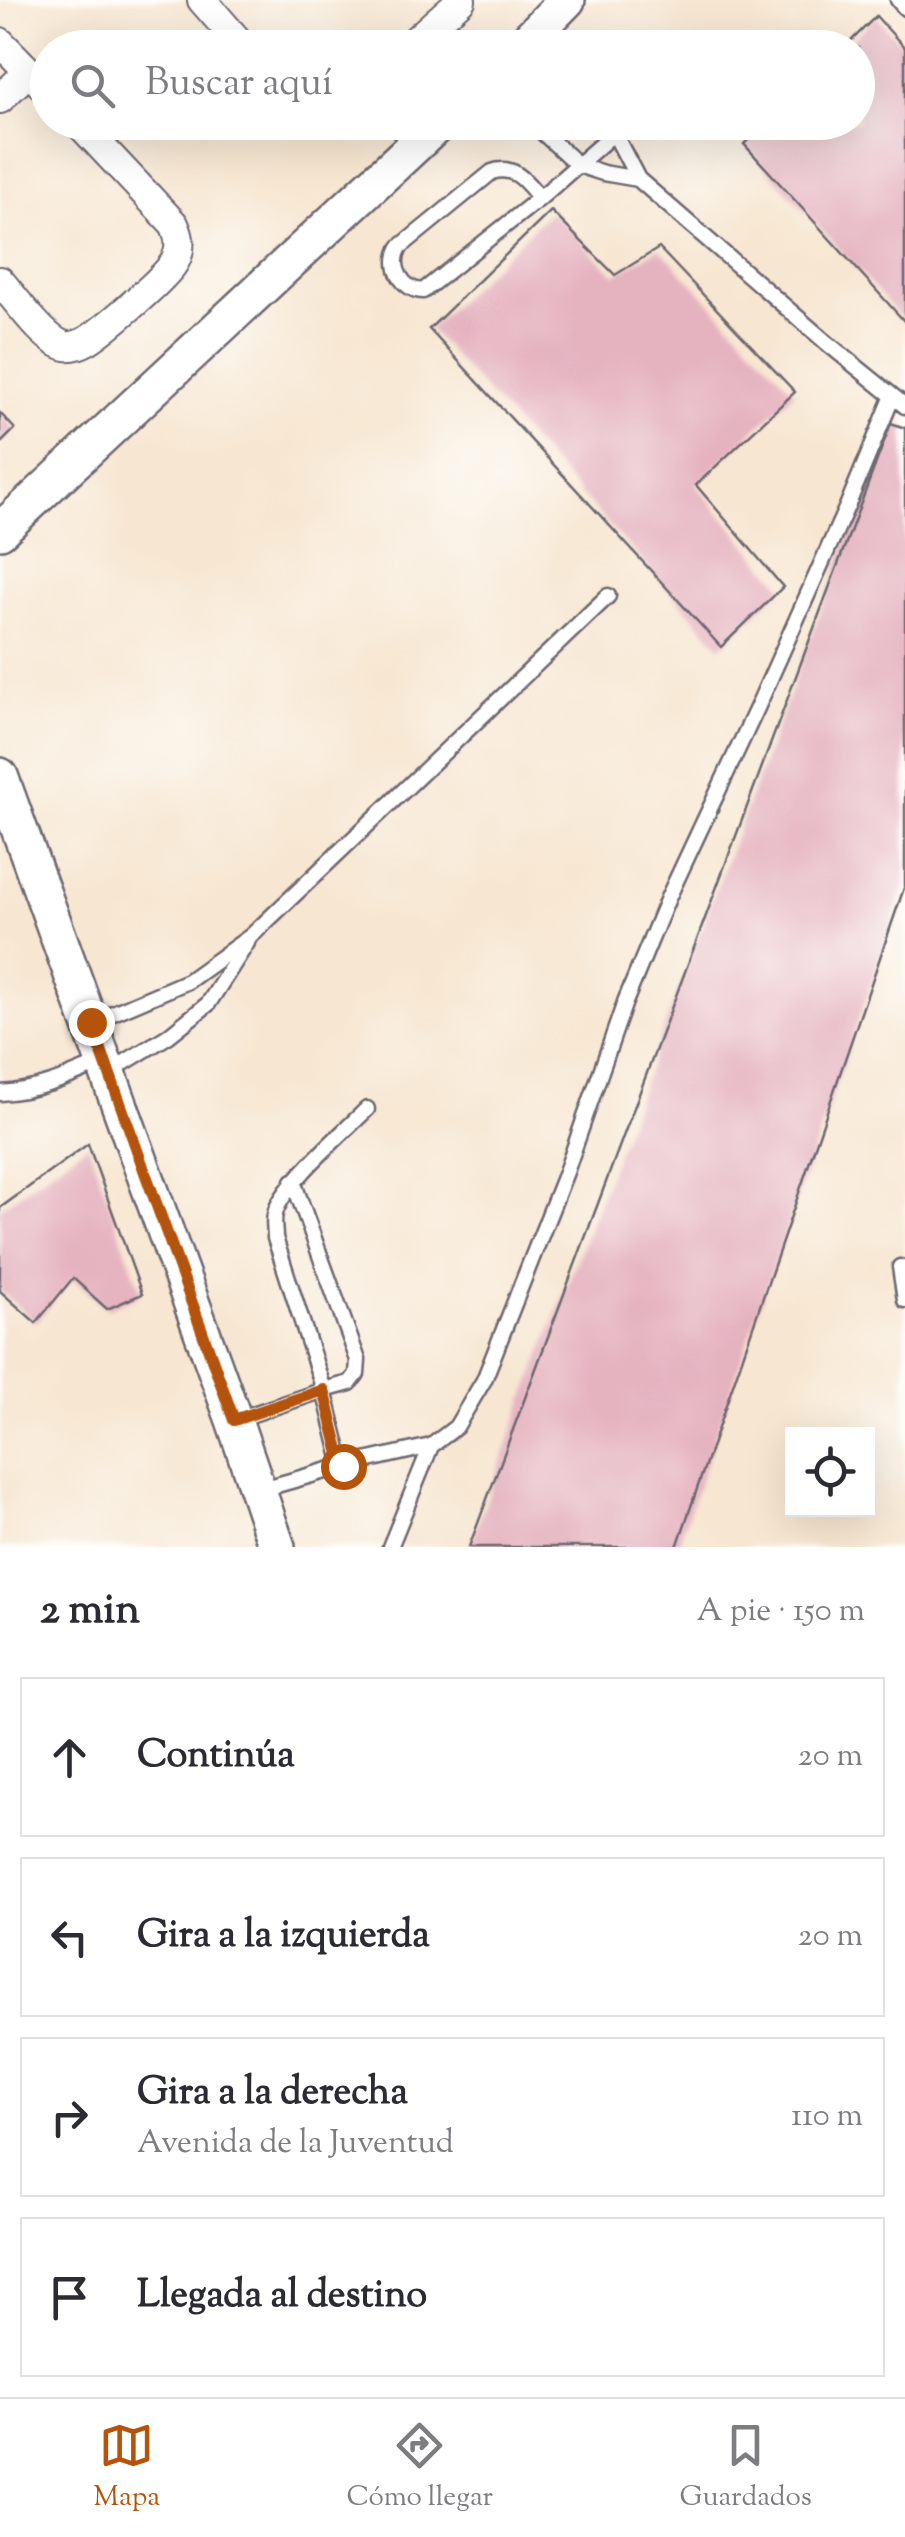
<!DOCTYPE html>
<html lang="es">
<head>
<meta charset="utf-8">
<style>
  :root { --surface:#fff; --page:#f2f2f3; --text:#2b2b33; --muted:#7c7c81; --line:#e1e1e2; --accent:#b45309 }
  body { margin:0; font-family:"Sorts Mill Goudy",serif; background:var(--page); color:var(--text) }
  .controls { position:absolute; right:30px; bottom:30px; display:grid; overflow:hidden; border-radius:0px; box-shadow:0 10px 40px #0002 }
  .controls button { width:90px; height:90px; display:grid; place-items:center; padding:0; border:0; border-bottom:2px solid var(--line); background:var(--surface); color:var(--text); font:50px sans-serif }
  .stop { position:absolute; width:30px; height:30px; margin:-22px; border:8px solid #b45309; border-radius:50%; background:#fff }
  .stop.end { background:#b45309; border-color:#fff; box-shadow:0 2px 10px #0008 }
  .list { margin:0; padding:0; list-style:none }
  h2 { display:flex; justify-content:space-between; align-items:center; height:130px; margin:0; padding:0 40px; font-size:42px }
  h2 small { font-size:32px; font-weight:400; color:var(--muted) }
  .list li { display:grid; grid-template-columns:65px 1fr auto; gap:30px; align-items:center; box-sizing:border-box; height:160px; margin:0 20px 20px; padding:0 20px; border:2px solid var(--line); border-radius:0px }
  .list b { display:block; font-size:38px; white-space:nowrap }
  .list p { margin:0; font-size:32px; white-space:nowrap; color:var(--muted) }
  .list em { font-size:32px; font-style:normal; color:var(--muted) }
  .icon { flex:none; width:55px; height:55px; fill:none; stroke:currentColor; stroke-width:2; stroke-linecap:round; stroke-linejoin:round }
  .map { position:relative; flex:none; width:905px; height:1547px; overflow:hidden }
  .search { position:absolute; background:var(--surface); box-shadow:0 10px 40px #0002; left:30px; right:30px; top:30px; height:110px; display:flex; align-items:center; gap:25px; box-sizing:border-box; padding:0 35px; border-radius:55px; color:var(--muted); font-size:38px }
  .sheet { height:850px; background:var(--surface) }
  nav { display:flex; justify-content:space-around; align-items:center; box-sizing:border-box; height:140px; border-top:2px solid var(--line); background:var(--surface); font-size:28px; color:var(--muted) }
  nav a { display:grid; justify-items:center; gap:5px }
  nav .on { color:var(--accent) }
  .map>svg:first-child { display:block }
  .building { fill:#e5b2c0 }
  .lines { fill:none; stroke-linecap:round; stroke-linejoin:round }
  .service-casing { stroke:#6d6770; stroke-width:19 }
  .minor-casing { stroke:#6d6770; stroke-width:32 }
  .tertiary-casing { stroke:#6d6770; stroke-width:40 }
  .service { stroke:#fff; stroke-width:14 }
  .minor { stroke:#fff; stroke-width:28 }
  .tertiary { stroke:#fff; stroke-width:35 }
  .route { stroke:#b45309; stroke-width:12 }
</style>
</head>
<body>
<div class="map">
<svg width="905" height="1547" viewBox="0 0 905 1547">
  <rect width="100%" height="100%" fill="#fdfcf7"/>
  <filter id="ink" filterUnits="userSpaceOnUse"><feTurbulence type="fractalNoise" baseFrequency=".01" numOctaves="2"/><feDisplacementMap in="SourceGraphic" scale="20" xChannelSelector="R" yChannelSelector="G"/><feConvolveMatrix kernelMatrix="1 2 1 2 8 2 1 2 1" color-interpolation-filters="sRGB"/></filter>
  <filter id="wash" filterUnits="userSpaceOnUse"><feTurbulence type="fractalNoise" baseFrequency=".0048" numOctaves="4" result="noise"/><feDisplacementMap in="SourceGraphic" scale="40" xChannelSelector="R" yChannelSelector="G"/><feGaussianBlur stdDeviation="2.25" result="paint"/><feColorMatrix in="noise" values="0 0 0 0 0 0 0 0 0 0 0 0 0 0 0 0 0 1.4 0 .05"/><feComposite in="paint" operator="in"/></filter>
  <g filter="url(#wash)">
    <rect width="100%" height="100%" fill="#f7e6d1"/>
    <g id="blocks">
      <!-- building -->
      <path class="building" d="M876 16 905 48V322L744 144 766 122H858V48H844Z
        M551 211 615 275 659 248 795 392 696 485 783 587 721 647 429 329Z
        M0 413 15 429 0 444Z
        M891 423 905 428V885L677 1547H469Z
        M88 1144 142 1294 107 1309 73 1278 36 1323 0 1291V1208Z"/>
    </g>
  </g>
  <g filter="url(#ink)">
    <use href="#blocks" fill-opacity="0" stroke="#6d6770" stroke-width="2.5"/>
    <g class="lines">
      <!-- service casing -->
      <g class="service-casing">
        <path id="service" d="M898 0 905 8
          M531 122 578 165 603 173 638 179
          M605 122 614 133 638 179 827 343 905 406
          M540 198C527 183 515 164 492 172L400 247C389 266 402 290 423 291L540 198 614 133
          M92 1022 188 981 251 936 608 596
          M109 1072 168 1036 208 1004 247 943
          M0 1093C38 1091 69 1077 103 1062
          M293 1181 358 1360 357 1374 350 1383 324 1390 343 1466
          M900 1267 905 1300
          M235 1420 324 1390 275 1238C275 1231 273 1221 275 1214 280 1187 345 1131 367 1109
          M259 1490 343 1466 431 1446 456 1427 484 1380 566 1172 625 1002 668 898 757 708 848 504 892 398
          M390 1547 431 1446"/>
      </g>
      <!-- minor casing -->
      <g class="minor-casing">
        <path id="minor" d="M202 0 244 48
          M0 42 48 91
          M407 48 461 0
          M0 99 29 71
          M0 281C15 298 45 342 66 346 74 347 81 344 88 340 105 329 167 277 175 261 182 248 180 237 174 224L78 122"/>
      </g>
      <!-- tertiary casing -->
      <g class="tertiary-casing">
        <path id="tertiary" d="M520 48 567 0
          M0 531 440 122
          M0 776 234 1420 277 1547"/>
      </g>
      <!-- service -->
      <use href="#service" class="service"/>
      <!-- minor -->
      <use href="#minor" class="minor"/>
      <!-- tertiary -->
      <use href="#tertiary" class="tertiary"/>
    </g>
  </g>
  <g class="lines" filter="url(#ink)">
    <!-- route -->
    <path class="route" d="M91 1022 234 1420 324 1390 343 1466"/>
  </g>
</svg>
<div class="controls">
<button><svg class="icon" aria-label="locate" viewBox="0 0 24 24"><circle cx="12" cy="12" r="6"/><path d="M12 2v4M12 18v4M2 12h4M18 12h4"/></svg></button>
</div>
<div class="stop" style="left:343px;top:1466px"></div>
<div class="stop end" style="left:91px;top:1022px"></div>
<div class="search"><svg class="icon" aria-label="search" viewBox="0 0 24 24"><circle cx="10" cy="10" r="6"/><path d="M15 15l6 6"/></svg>Buscar aquí</div>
</div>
<section class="sheet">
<h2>2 min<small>A pie · 150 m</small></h2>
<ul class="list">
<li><svg class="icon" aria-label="ahead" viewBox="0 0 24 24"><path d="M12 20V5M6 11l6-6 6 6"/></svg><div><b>Continúa</b></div><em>20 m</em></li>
<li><svg class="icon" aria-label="left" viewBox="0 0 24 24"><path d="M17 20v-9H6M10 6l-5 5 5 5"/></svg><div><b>Gira a la izquierda</b></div><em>20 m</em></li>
<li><svg class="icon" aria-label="right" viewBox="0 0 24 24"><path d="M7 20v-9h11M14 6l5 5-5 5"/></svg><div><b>Gira a la derecha</b><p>Avenida de la Juventud</p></div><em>110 m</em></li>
<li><svg class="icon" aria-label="arrive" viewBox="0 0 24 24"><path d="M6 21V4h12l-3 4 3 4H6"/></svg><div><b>Llegada al destino</b></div></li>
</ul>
</section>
<nav>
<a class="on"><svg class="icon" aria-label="map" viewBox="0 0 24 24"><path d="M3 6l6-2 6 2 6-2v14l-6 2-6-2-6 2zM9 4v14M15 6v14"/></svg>Mapa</a>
<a><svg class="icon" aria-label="directions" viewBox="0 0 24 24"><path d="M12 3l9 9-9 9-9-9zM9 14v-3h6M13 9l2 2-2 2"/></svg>Cómo llegar</a>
<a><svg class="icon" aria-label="saved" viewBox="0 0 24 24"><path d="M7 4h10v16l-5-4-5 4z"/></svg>Guardados</a>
</nav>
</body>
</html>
